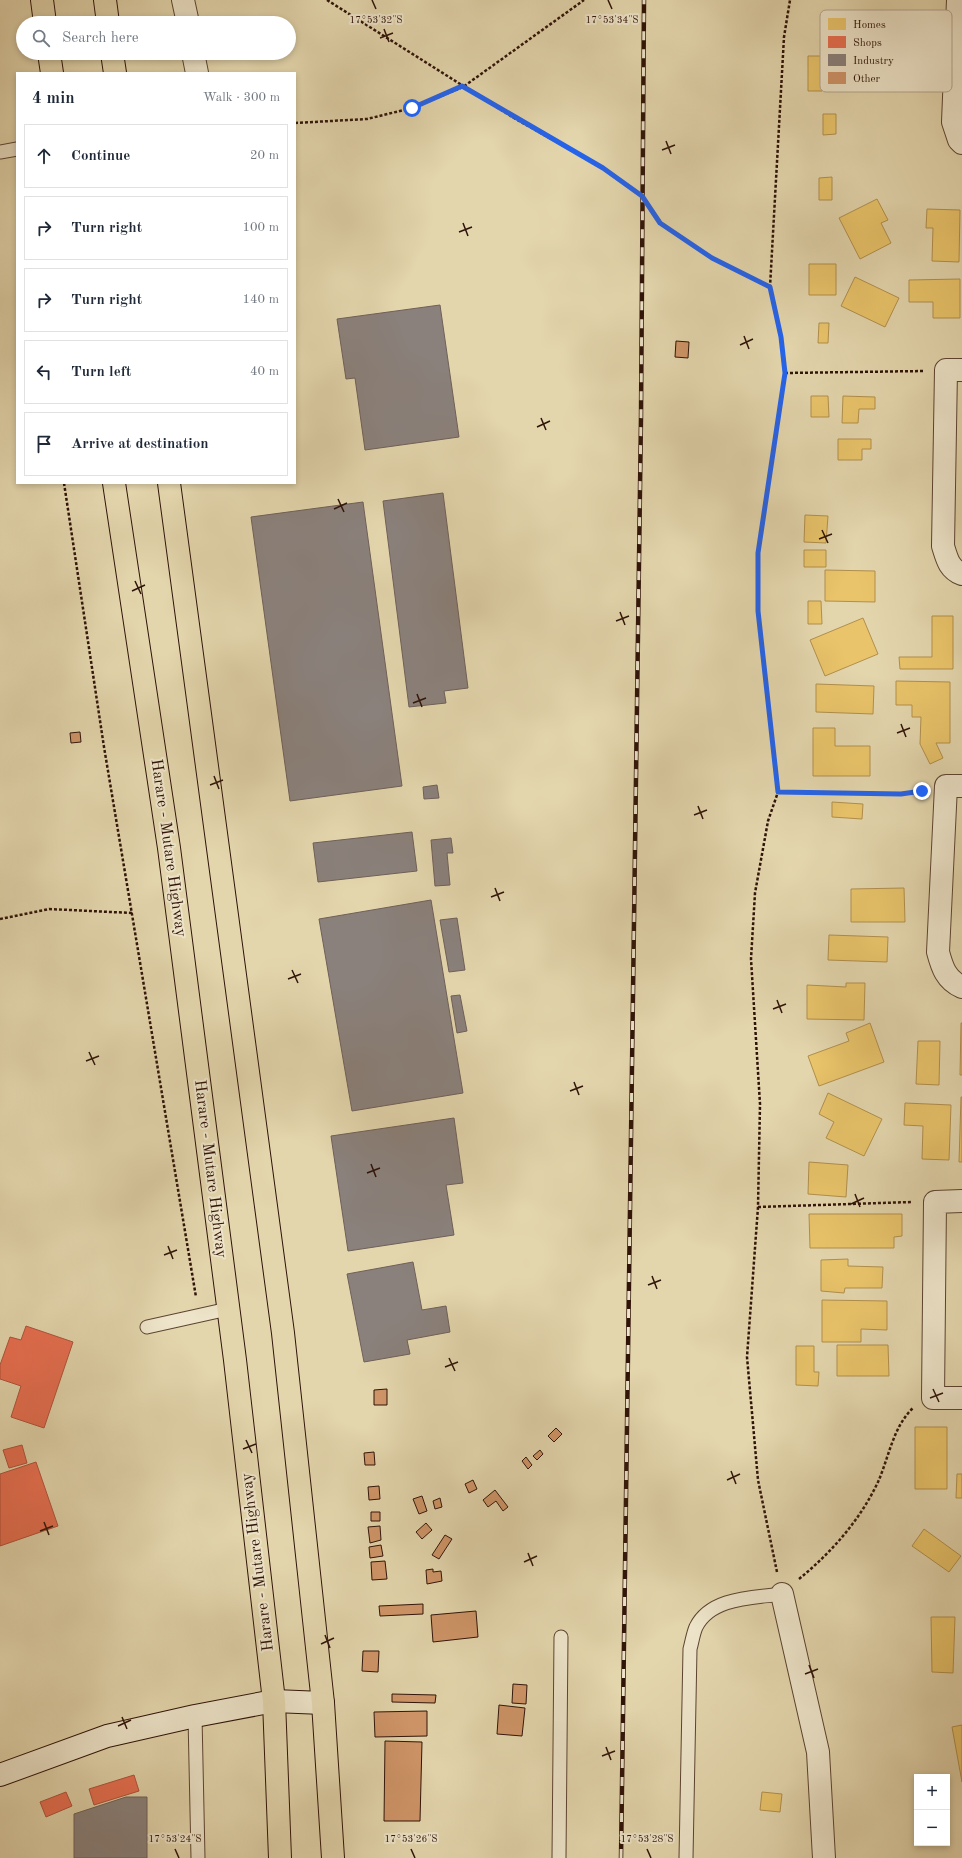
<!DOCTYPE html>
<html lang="en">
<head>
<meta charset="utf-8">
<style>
  :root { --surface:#fff; --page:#f2f2f3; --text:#1f2937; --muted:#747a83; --line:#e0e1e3 }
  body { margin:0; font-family:"Old Standard TT",serif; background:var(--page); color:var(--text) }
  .controls { position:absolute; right:12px; bottom:12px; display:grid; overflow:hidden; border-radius:0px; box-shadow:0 2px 6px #0003 }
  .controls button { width:36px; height:36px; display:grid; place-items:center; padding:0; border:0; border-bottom:1px solid var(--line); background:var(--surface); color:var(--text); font:20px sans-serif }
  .stop { position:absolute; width:12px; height:12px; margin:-9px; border:3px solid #2563eb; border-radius:50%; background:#fff }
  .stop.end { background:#2563eb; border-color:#fff; box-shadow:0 1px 4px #0008 }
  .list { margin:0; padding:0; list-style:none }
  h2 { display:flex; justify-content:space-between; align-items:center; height:52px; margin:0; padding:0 16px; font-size:17px }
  h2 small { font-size:13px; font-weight:400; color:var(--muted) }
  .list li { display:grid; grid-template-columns:26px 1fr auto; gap:12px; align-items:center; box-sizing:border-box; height:64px; margin:0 8px 8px; padding:0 8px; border:1px solid var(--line); border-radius:0px }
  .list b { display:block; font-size:15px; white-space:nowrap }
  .list em { font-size:13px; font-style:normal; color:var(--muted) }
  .icon { flex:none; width:22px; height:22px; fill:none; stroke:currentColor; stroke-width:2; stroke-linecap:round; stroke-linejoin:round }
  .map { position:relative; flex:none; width:962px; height:1858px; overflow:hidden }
  .search { position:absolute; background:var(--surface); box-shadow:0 2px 6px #0003; left:16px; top:16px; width:280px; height:44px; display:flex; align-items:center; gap:10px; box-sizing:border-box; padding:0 14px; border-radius:22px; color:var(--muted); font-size:15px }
  .panel { position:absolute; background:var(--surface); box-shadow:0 2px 6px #0003; left:16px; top:72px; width:280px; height:412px; border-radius:0px }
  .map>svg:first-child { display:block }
  .homes { fill:#e9c46a; stroke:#b18f4d }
  .shops { fill:#e76f51; stroke:#b0533b }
  .industry { fill:#8a817c; stroke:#6f6059 }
  .building { fill:#cf9568; stroke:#2f1308 }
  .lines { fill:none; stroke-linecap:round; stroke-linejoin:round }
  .lane-casing { stroke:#5c4431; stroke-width:15 }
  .street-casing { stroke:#5c4431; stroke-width:24 }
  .secondary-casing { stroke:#2f1308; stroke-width:24 }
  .highway-casing { stroke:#2f1308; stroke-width:24 }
  .path { stroke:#2f1308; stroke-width:2.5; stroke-dasharray:3 2; stroke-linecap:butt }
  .lane { stroke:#ede4c9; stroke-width:13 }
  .street { stroke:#ede4c9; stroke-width:22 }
  .secondary { stroke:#ede4c9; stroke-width:22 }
  .highway { stroke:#e3d5ac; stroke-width:22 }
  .rail-casing { stroke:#2f1308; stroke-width:4.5 }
  .rail { stroke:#ede4c9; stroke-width:3; stroke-dasharray:9; stroke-linecap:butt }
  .route { stroke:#2563eb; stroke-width:5 }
  .ticks { fill:none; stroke:#2f1308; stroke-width:1.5 }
  .labels { text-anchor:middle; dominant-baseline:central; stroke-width:4; stroke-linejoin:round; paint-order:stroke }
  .street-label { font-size:16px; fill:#2f1308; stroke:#ede4c9 }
  .key { fill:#ede4c9; stroke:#b4a58f; stroke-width:1 }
  .key-label { font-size:11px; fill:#2f1308 }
  .ticks-label { font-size:10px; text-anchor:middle; fill:#2f1308; stroke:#ede4c9; stroke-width:4; stroke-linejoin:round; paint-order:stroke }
</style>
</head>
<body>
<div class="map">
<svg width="962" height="1858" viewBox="0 0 962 1858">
  <rect width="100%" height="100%" fill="#e3d5ac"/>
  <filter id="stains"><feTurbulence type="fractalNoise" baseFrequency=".005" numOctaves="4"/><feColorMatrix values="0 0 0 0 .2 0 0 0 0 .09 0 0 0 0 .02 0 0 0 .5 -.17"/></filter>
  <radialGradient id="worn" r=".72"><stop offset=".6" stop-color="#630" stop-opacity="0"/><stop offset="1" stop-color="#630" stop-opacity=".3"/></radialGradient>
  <!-- homes -->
  <path class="homes" d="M808 56H833V83L822 82V91H808Z
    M823 114H836V134L823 135Z
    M832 177V200H819V178Z
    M877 199 888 220 881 223 891 243 860 259 839 218Z
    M927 209 960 210 959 262 932 261 933 228H926Z
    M809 264H836V295H809Z
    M855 277 899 298 885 327 841 306Z
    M960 279V318H933V302H909V280Z
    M819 323H829L828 343H818Z
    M811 396H828L829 417H811Z
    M843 396 875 397V409H859L858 423H842Z
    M838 439H871V449H862V460H838Z
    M805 515 828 516 826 543 804 542Z
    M804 550H826V567H804Z
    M825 570 875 571V602L825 601Z
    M808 601H821L822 624H808Z
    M932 616H953V669H900L899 657H932Z
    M863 618 878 654 825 676 810 640Z
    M896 681 950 682V743H936L943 758 930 764 920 744 921 717H912V705H896Z
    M816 684 874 686 873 714 816 712Z
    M813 728H835V746H870V776H813Z
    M832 802 863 804 862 819 832 817Z
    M904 888 905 922H851V889Z
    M829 935 888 937 887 962 828 960Z
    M846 983H865L864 1020 807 1019V985L846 987Z
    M870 1023 884 1062 819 1086 808 1056 849 1041 846 1033Z
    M961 1023H962V1075H960Z
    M918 1041H940L939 1085 916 1084Z
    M828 1093 882 1119 864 1156 826 1138 834 1122 819 1114Z
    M961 1097H962V1162H959Z
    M905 1103 951 1105 949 1160 922 1159 923 1126 904 1125Z
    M809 1162 848 1165 846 1197 808 1194Z
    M809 1214H902V1236L894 1237V1248H810Z
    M848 1259V1266L883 1267 882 1288H845L844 1293 821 1291V1260Z
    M822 1300 887 1301V1330L861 1329V1342H822Z
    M837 1345H888L889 1376H837Z
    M796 1346H814V1372H819L818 1386 796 1385Z
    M915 1427H947V1489H915Z
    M957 1474H962V1498H956Z
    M924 1529 961 1556 949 1572 912 1546Z
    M931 1617H955L953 1673 932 1672Z
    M962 1725V1782L952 1727Z
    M762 1792 782 1794 780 1812 760 1810Z"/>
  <!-- shops -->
  <path class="shops" d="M26 1326 73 1342 44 1428 11 1417 21 1386 0 1379V1365L10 1337 21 1340Z
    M22 1445 27 1463 9 1468 3 1450Z
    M36 1462 58 1526 0 1546V1474Z
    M134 1775 139 1791 94 1805 89 1789Z
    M66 1792 72 1806 46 1817 40 1802Z"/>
  <!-- industry -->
  <path class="industry" d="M440 305 459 437 365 450 355 378 346 379 337 319Z
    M443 493 468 688 444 691 446 703 409 707 383 501Z
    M363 502 402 786 290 801 251 517Z
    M437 785 439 798 424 799 423 787Z
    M412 832 417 871 318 882 313 843Z
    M451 838 453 853H447L450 885 435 886 431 840Z
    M431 900 463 1093 352 1111 319 919Z
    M457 918 465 970 449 972 440 920Z
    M460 995 467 1031 457 1033 451 996Z
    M454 1118 463 1183 446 1185 454 1235 348 1251 331 1136Z
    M413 1262 422 1310 446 1306 450 1332 407 1340 410 1354 364 1362 347 1274Z
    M126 1797H147V1858H74V1814Z"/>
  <!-- building -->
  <path class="building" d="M676 341 689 342 688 358 675 357Z
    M80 732 81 742 71 743 70 733Z
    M387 1389V1405H374V1390Z
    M556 1428 562 1434 554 1442 548 1436Z
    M540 1450 543 1454 537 1460 533 1456Z
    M374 1452 375 1465H365L364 1453Z
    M526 1457 532 1465 528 1469 522 1461Z
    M473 1480 477 1489 469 1493 465 1484Z
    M379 1486 380 1499 369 1500 368 1487Z
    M495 1490 508 1507 503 1511 496 1501 488 1507 483 1500Z
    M422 1496 427 1511 419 1514 413 1499Z
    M440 1498 442 1507 435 1509 433 1501Z
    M371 1512H380V1521H371Z
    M426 1523 432 1530 422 1539 416 1532Z
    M380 1526 381 1540 370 1543 368 1527Z
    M445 1535 452 1539 439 1559 432 1555Z
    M381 1545 383 1556 370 1558 369 1547Z
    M385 1561 387 1579 372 1580 371 1562Z
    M433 1569V1572L441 1571 442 1581 427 1584 426 1570Z
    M423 1604V1614L380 1616 379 1606Z
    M476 1611 478 1637 433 1642 431 1615Z
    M363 1651H379L378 1672 362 1671Z
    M513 1684 527 1685 526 1704 512 1703Z
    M392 1694 436 1695 435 1703 392 1702Z
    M499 1705 525 1708 522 1736 497 1734Z
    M427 1711V1736L375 1737 374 1712Z
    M385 1741 422 1742 420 1821H384Z"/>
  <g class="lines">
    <!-- lane casing -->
    <g class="lane-casing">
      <path id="lane" d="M0 152 17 149
        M147 1327 228 1309
        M195 1716 198 1858
        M559 1858 561 1637
        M686 1858 690 1649C692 1642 693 1634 696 1627 711 1597 753 1598 782 1594"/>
    </g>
    <!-- street casing -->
    <g class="street-casing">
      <path id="street" d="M183 0 188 23
        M958 0 953 122 959 140 962 143
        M193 53 197 73
        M962 370H946L943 546C947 559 949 569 962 574
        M962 786H946L938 952C942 967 946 980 962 987
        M962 1201 935 1202 933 1398H962
        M782 1594 818 1752 824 1858"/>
    </g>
    <!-- secondary casing -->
    <g class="secondary-casing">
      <path id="secondary" d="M0 1775 107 1736 195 1716 274 1701 323 1703"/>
    </g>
    <!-- highway casing -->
    <g class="highway-casing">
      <path id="highway" d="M42 0 45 23
        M105 0 108 23
        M49 53 52 73
        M112 53 115 73
        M114 483 169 848 235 1360 274 1701 280 1858
        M169 483 283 1333 323 1703 333 1858"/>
    </g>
    <!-- path -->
    <path class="path" d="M327 0 514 118 603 168 642 196 661 223 712 258 770 287
      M295 123 367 119 412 108 463 87 584 0
      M785 373 924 371
      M64 483 104 747 196 1297
      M778 792 901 794 923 791
      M0 919 49 909 132 913
      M758 1207 912 1202
      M777 1572 758 1480 747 1357 758 1207 760 1104 751 959 755 893 768 821 778 792 758 611V553L785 373 781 337 770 287 784 37 790 0
      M799 1579C832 1552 860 1520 878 1482 889 1457 893 1427 913 1408"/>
    <!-- lane -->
    <use href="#lane" class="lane"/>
    <!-- street -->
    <use href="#street" class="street"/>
    <!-- secondary -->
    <use href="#secondary" class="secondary"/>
    <!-- highway -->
    <use href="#highway" class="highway"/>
    <!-- rail casing -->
    <g class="rail-casing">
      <path id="rail" d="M621 1858 641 417 644 0"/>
    </g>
    <!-- rail -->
    <use href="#rail" class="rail"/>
  </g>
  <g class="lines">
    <!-- route -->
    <path class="route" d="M412 108 462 86 603 168 642 196 660 223 712 258 770 287 781 337 785 373 758 553V611L778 792 901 794 922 791"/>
  </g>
  <!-- ticks -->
  <path class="ticks" d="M372 0 376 9M608 0 612 9M384 29 389 42M380 38 393 33M666 141 671 154M662 150 675 145M463 223 468 236M459 232 472 227M744 336 749 349M740 345 753 339M541 418 546 430M537 427 550 421M338 499 344 512M334 509 347 503M822 530 828 543M819 539 832 534M135 581 141 594M132 591 145 585M620 612 625 625M616 621 629 616M417 694 422 707M413 703 426 698M901 724 906 737M897 733 910 728M214 776 219 789M210 785 223 780M698 806 703 819M694 815 707 810M495 888 500 901M491 897 504 892M292 970 298 983M288 979 301 974M777 1000 782 1013M773 1009 786 1004M89 1052 95 1065M86 1061 99 1056M574 1082 579 1095M570 1091 583 1086M371 1164 376 1177M367 1173 380 1168M855 1194 860 1207M851 1204 864 1198M168 1246 173 1259M164 1255 177 1250M652 1276 657 1289M648 1285 661 1280M449 1358 455 1371M445 1367 458 1362M933 1389 939 1402M930 1398 943 1393M246 1440 252 1453M243 1449 256 1444M731 1471 736 1484M727 1480 740 1474M44 1522 49 1535M40 1531 53 1526M528 1553 533 1566M524 1562 537 1556M325 1635 330 1648M321 1644 334 1638M809 1665 814 1678M805 1674 818 1669M122 1717 127 1729M118 1726 131 1720M606 1747 611 1760M602 1756 615 1751M175 1849 179 1858M411 1849 415 1858M647 1849 651 1858"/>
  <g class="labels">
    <!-- street labels -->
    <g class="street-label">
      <text transform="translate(168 848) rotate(82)">Harare - Mutare Highway</text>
      <text transform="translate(210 1169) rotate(83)">Harare - Mutare Highway</text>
      <text transform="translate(258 1562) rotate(-97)">Harare - Mutare Highway</text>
    </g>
  </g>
  <!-- legend -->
  <rect x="820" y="10" width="132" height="82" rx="6" class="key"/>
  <rect x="828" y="18" width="18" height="12" fill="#e9c46a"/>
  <rect x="828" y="36" width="18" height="12" fill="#e76f51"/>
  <rect x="828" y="54" width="18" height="12" fill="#8a817c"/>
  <rect x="828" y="72" width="18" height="12" fill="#cf9568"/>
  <g class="key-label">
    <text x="853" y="28">Homes</text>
    <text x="853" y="46">Shops</text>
    <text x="853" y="64">Industry</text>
    <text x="853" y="82">Other</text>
  </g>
  <g class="ticks-label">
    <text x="376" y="23">17°53'32"S</text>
    <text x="612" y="23">17°53'34"S</text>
    <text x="175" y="1842">17°53'24"S</text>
    <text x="411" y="1842">17°53'26"S</text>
    <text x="647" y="1842">17°53'28"S</text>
  </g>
  <rect width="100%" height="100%" filter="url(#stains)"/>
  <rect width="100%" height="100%" fill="url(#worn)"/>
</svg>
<div class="controls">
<button>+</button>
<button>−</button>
</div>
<div class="stop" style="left:412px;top:108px"></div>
<div class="stop end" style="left:922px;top:791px"></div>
<div class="search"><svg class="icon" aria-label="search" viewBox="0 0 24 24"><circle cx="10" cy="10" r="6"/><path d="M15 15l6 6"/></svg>Search here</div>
<section class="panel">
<h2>4 min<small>Walk · 300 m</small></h2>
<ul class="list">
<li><svg class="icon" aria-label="ahead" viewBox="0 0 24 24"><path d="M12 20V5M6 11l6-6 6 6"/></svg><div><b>Continue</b></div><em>20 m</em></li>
<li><svg class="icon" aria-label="right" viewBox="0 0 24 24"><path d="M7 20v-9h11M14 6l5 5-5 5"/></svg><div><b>Turn right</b></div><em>100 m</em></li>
<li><svg class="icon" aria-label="right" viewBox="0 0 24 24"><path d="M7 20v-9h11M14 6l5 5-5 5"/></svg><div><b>Turn right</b></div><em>140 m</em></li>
<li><svg class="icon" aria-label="left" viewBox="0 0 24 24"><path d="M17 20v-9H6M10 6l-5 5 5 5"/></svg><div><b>Turn left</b></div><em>40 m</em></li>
<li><svg class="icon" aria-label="arrive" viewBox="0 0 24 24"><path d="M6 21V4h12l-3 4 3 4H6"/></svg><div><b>Arrive at destination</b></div></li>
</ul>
</section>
</div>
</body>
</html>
